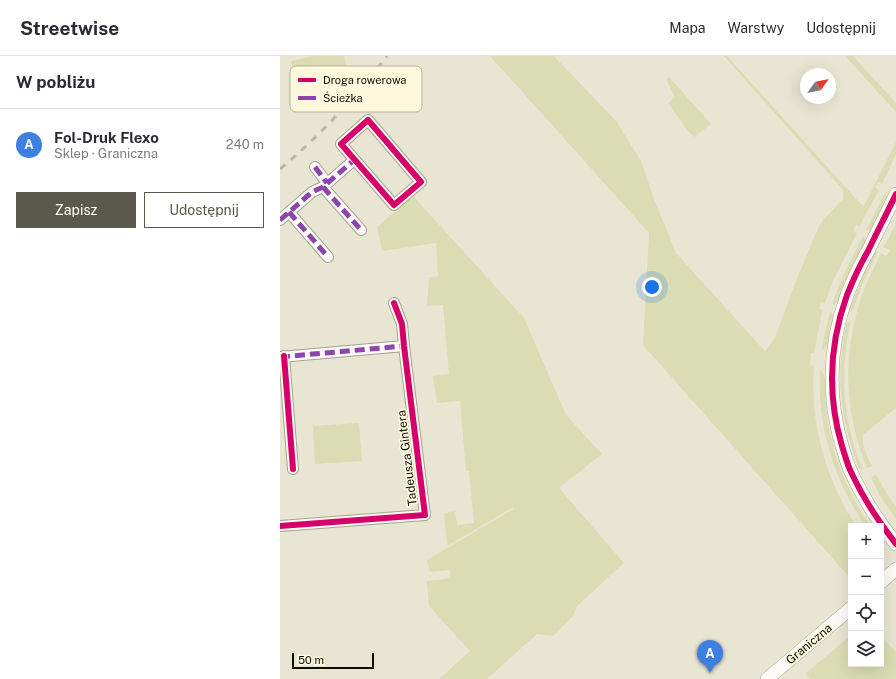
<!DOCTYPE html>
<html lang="pl">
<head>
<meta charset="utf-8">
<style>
  :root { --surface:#fff; --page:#f7f7f7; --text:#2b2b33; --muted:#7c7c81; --line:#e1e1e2; --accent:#5b584c }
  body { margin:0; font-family:"Public Sans",sans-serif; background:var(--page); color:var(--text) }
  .controls { position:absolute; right:12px; bottom:12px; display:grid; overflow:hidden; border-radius:0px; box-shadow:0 4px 16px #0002 }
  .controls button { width:36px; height:36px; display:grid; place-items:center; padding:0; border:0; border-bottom:1px solid var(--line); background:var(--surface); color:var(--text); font:20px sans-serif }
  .compass { position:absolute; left:520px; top:12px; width:36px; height:36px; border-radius:50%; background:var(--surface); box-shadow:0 4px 16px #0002; rotate:57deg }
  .scale { position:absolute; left:12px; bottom:10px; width:82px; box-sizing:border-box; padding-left:4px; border:2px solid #0f0c03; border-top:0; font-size:11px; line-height:14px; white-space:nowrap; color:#0f0c03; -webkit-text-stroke:3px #fef8dd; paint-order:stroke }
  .you { position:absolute; left:372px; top:231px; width:14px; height:14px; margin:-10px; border:3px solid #fff; border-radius:50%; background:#1a73e8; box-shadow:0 0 0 6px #1a73e833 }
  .badge { display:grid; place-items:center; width:26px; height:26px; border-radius:50%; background:var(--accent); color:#fff; font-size:13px; font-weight:700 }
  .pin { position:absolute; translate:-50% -33px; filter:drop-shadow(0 1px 2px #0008) }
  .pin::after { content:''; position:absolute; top:21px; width:14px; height:12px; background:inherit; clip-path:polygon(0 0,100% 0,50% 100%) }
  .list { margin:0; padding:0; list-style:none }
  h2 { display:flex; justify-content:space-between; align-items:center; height:52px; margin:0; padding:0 16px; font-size:17px }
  h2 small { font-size:13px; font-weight:400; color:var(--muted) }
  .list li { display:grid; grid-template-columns:26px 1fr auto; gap:12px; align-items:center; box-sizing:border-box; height:72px; padding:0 16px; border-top:1px solid var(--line) }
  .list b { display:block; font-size:15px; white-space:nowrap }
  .list p { margin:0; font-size:13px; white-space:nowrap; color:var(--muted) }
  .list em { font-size:13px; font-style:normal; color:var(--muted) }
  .actions { display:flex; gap:8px; padding:12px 16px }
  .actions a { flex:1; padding:9px 0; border:1px solid var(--accent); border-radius:0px; text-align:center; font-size:14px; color:var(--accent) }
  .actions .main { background:var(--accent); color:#fff }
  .icon { flex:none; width:22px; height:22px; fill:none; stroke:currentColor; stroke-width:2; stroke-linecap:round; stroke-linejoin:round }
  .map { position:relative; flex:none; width:616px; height:623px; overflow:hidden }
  header { display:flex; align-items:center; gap:24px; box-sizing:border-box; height:56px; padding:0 20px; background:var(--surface); border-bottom:1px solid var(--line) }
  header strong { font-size:19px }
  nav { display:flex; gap:22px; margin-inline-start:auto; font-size:14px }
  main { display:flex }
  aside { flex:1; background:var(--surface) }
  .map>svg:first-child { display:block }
  .green { fill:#dadcb3 }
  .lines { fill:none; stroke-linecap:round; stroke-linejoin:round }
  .minor-casing { stroke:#a5a294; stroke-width:12 }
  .tertiary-casing { stroke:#a5a294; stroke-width:14 }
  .minor { stroke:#fcfbf8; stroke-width:10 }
  .tertiary { stroke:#fcfbf8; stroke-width:13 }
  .rail { stroke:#b9b7b3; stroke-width:3; stroke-dasharray:7 7; stroke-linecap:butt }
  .quiet { stroke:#8e44ad; stroke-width:5; stroke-dasharray:10 5; stroke-linecap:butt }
  .cycleway-casing { stroke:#fef8dd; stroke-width:8 }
  .cycleway { stroke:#d6006c; stroke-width:6 }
  .labels { text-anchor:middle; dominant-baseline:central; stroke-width:3.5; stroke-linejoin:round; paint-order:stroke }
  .street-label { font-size:12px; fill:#0f0c03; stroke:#fef8dd }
  .key { fill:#fef8dd; stroke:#b6b19c; stroke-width:1 }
  .key-label { font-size:11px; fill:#0f0c03 }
</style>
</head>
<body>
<header>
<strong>Streetwise</strong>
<nav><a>Mapa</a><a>Warstwy</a><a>Udostępnij</a></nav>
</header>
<main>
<aside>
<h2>W pobliżu<small></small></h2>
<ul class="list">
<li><span class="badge" style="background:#3f7fe0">A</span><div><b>Fol-Druk Flexo</b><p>Sklep · Graniczna</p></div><em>240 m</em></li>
</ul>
<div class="actions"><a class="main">Zapisz</a><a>Udostępnij</a></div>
</aside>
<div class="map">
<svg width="616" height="623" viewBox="0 0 616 623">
  <rect width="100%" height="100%" fill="#e9e5d3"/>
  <!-- green -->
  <path class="green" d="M33 0H64L70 24 18 36 11 5Z
    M210 0H274L336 65 361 105 374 143 396 197 485 295 490 289 495 282 512 235 538 172 543 164 563 143V134L444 0H447L581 148 584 150 616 86V98L602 128 598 126 595 131 599 134 579 171 576 169 573 175 577 177 553 225 545 247 541 246 539 253 543 254 541 261 534 297H531L530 309 534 310C530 368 545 421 576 470H571V523L363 289 369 177Z
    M565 0H573L616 47V56Z
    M389 21 431 68 414 81 408 75 388 47 395 41 386 23Z
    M605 137 607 141V144L591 174H586Z
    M133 140 244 262 286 359 322 398 279 432 344 507 297 550 293 560 273 580 257 578 207 623H159L190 595 149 550 147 525 171 522 170 514 152 516 149 515 147 504 234 453 233 451 169 489 167 488 164 457 175 455 177 469 194 467 189 415H186L180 345 157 347 153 320 169 318 163 249 147 250 149 221 158 220 156 187 102 195 97 171Z
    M616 168V352L583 379C582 390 587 401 592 410L587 412C564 355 562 298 582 239 587 225 595 211 601 197L606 200 610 194 604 191Z
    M583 180 586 184 585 187 568 220 558 245 554 249H552L561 224Z
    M595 195 598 196 583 226 573 254 571 256 569 255 583 220Z
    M550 256 552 257 553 261 547 288 544 293 541 294Z
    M568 266 570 267C560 320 562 364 583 414L579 412C565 376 558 340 561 301 562 290 564 279 566 268Z
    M540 314C542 316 543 316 544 319 545 322 545 327 545 331 545 338 545 345 546 353 551 395 566 434 590 470H585C554 423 537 370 540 314Z
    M79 367 82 405 35 408 33 370Z
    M596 419 611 444 616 451V463L600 440 591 421Z
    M571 579V608H601V580L616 596V623H530L525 618Z"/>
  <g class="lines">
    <!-- minor casing -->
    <g class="minor-casing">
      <path id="minor" d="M88 64 141 126 114 149 61 88Z
        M35 111 47 127
        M43 131 81 174
        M9 156 48 201
        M0 164 32 136 43 131 74 104
        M4 300 13 413
        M0 301 124 290
        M0 470 145 459 124 290 122 268 114 247"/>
    </g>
    <!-- tertiary casing -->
    <g class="tertiary-casing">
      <path id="tertiary" d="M616 138C607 157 597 176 588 195 580 209 573 224 567 239 549 289 547 339 562 390 565 399 567 408 571 416 583 442 598 465 616 488
        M601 526 616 513
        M487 623 571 552"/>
    </g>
    <!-- minor -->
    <use href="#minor" class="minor"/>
    <!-- tertiary -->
    <use href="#tertiary" class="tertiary"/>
    <!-- rail -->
    <path class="rail" d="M0 113C40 80 75 41 107 0"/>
    <!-- quiet -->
    <path class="quiet" d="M35 111 47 127
      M43 131 81 174
      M9 156 48 201
      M0 164 32 136 43 131 74 104
      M0 301 124 290"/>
    <!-- cycleway casing -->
    <g class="cycleway-casing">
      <path id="cycleway" d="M88 64 141 126 114 149 61 88Z
        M616 138C607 157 597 176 588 195 580 209 573 224 567 239 549 289 547 339 562 390 565 399 567 408 571 416 583 442 598 465 616 488
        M4 300 13 413
        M0 470 145 459 124 290 122 268 114 247"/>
    </g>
    <!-- cycleway -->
    <use href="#cycleway" class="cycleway"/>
  </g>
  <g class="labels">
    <!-- street labels -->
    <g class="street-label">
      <text transform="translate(127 402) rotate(-97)">Tadeusza Gintera</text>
      <text transform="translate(529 588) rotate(-40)">Graniczna</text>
    </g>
  </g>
  <!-- legend -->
  <rect x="10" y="10" width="132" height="46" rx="6" class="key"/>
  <rect x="18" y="22" width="18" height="4" fill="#d6006c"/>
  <rect x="18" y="40" width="18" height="4" fill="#8e44ad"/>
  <g class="key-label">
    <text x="43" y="28">Droga rowerowa</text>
    <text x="43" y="46">Ścieżka</text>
  </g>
</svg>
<div class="controls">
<button>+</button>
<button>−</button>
<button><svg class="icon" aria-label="locate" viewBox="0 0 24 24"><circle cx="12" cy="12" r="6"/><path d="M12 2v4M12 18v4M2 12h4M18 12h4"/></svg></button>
<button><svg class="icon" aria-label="layers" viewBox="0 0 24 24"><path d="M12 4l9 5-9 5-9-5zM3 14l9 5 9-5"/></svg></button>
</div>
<svg class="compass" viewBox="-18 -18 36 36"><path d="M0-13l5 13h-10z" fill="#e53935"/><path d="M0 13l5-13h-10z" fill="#7c7c81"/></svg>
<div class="scale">50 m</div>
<div class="you"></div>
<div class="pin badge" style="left:430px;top:617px;background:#3f7fe0">A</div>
</div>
</main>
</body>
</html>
